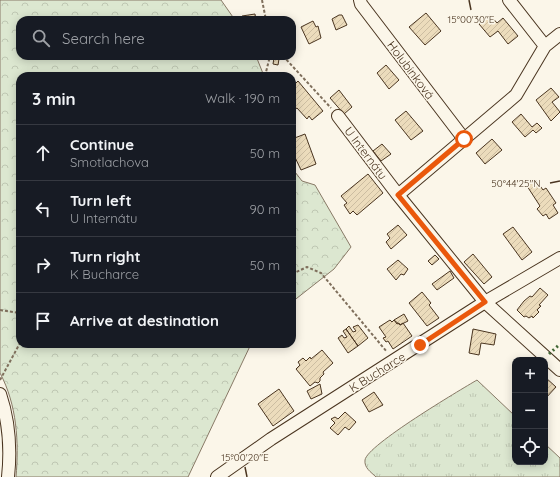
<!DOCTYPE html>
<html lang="en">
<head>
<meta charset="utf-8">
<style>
  :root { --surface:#171b24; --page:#242831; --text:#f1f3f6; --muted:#9ea1a6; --line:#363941 }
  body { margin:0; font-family:Quicksand,sans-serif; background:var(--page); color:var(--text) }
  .controls { position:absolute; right:12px; bottom:12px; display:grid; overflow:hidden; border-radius:8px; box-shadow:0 2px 10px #0003 }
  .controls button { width:36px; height:36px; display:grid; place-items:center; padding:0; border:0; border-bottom:1px solid var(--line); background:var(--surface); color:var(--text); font:20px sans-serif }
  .stop { position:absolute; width:12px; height:12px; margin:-9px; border:3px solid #ea580c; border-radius:50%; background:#fff }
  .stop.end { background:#ea580c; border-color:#fff; box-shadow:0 1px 4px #0008 }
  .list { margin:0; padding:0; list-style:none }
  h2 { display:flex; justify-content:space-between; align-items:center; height:52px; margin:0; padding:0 16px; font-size:17px }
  h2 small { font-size:13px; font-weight:400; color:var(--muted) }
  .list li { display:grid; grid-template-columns:26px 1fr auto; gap:12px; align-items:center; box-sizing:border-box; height:56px; padding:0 16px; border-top:1px solid var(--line) }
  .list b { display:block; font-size:15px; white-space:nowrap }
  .list p { margin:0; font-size:13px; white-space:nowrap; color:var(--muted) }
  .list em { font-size:13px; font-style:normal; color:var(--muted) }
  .icon { flex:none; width:22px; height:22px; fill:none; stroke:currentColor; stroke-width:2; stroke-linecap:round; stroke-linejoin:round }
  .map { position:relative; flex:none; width:560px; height:477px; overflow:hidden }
  .search { position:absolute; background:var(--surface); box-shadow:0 2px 10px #0003; left:16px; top:16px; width:280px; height:44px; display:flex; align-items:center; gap:10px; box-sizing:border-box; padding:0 14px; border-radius:12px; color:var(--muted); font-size:15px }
  .panel { position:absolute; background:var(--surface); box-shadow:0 2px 10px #0003; left:16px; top:72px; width:280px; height:276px; border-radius:12px }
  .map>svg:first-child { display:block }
  .grass { fill:url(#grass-tufts); stroke:#887966 }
  .forest { fill:url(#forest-crowns); stroke:#887966 }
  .building { fill:url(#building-hatch); stroke:#4a3520 }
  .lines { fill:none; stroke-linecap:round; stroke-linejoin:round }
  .minor-casing { stroke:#4a3520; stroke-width:14 }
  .path { stroke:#7f6f5c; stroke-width:2; stroke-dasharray:3 2; stroke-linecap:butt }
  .minor { stroke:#fbf6e9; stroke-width:12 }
  .hedge { stroke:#436837; stroke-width:3; stroke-dasharray:2 3; stroke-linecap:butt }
  .route { stroke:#ea580c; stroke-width:5 }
  .ticks { fill:none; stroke:#4a3520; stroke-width:1.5 }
  .labels { text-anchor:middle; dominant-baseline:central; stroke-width:3; stroke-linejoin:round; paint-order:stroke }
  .street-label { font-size:12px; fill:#4a3520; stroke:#fbf6e9 }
  .ticks-label { font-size:10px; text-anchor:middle; fill:#4a3520; stroke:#fbf6e9; stroke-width:3; stroke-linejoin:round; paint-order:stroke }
</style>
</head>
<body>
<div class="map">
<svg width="560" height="477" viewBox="0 0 560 477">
  <defs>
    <pattern id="grass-tufts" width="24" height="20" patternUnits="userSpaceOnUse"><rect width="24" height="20" fill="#dce7d0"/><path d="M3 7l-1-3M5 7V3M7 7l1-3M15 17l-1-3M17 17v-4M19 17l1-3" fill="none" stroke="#bec7b2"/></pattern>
    <pattern id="forest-crowns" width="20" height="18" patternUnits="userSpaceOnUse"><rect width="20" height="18" fill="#dce7d0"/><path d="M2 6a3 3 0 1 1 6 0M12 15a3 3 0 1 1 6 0" fill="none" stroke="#bec7b2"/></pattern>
    <pattern id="building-hatch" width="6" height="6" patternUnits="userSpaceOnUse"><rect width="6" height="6" fill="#ecdcbc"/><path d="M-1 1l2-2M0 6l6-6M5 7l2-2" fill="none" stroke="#ccbda1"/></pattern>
  </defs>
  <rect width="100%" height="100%" fill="#fbf6e9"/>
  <!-- grass -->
  <path class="grass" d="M477 380 515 416V462H545V444L560 458V477H376C371 472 364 468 365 460 367 445 460 390 477 380Z"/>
  <!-- forest -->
  <path class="forest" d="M0 0H221L235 20H20V56H256L264 76H20V344H251L188 477H16C19 442 17 405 0 373Z
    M292 168 302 181 315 185 351 247 334 269 292 302Z"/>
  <!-- building -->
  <path class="building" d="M426 13 441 31 425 45 409 27Z
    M255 14 256 20H243L242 16Z
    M339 15H342L347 25 336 30 332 19Z
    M490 15 497 23 503 18 518 36 508 44 498 31 490 37 479 24Z
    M313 21 316 27 318 26 321 38 309 44 301 27Z
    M274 58 279 59 278 65 273 64Z
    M386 65 399 80 389 89 377 73Z
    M298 81 323 111 312 120 309 116 307 119 297 108 294 110 292 108V87Z
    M551 88 559 97 552 102 560 112 551 121 536 100Z
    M339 90 352 107 344 114 330 98Z
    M406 111 423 131 411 140 395 120Z
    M521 114 532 127 537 123 542 128 536 133 533 130 525 137 512 122Z
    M305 134 316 164 301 170 292 151V139Z
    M492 139 502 150 485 164 476 153Z
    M382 144 391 154 381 161 373 151Z
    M368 174 383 193 357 215 353 211 350 214 344 205 347 203 341 196Z
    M536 180 543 190 546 188 556 203 553 205 558 213 549 219 546 214 543 216 537 209 540 206 527 186Z
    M398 225 407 235 391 249 386 242 390 238 387 234Z
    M513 227 532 252 522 260 503 234Z
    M473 254 492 277 484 284 464 262Z
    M435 255 439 259 432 265 428 261Z
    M398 260 408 269 404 275 401 274 396 280 387 269Z
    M450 271 454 278 437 290 432 284Z
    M540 288 548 295 539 305 541 306 537 310 539 312 533 318 532 316 529 318 526 316 524 317 517 310 524 301 530 296 532 297Z
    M422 292 431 303 429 305 439 318 427 326 409 303Z
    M404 314 408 321 400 325 399 323 397 324 394 320Z
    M390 320 392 322 394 320 400 325 403 323 412 336 393 349 388 341 386 342 383 338 386 337 379 327Z
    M358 325 368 338 358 346 346 329 349 326 353 332 356 331 353 327Z
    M346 329 358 346 348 353 338 338 342 335 344 338 347 337 343 331Z
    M473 329 496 334 494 345 481 343 479 355 469 353Z
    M322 350 333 363 323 372 324 374 320 378V381L318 383 315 382 310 386 296 369 300 365 298 362 303 358 306 361 310 357 311 359Z
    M545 377 556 387 545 399Z
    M320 384 322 394 311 399 307 391Z
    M279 389 294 411 273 426 258 404Z
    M374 392 383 405 369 412 362 400Z
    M345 412 356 422 349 430 345 427 338 435 330 428 335 423 331 419 335 417 338 419Z"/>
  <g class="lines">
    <!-- minor casing -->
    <g class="minor-casing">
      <path id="minor" d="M360 0 361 4 464 139
        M509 0 545 46
        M338 116 398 195 485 302 560 370
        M398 195 516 95 545 46 560 34
        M0 394C9 421 11 449 8 477
        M217 477 271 439 485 302 560 258"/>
    </g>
    <!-- path -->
    <path class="path" d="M262 0 266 20
      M283 56 331 108
      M265 76 270 56
      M292 274 307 267 321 273 387 352
      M0 310 20 313
      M0 380 20 343"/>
    <!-- minor -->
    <use href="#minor" class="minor"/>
    <!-- hedge -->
    <path class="hedge" d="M549 354 560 344"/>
  </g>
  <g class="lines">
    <!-- route -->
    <path class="route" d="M420 345 485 302 398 195 464 139"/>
  </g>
  <!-- ticks -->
  <path class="ticks" d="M469 0 471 10M550 183 560 181M245 467 247 477"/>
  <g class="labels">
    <!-- street labels -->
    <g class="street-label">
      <text transform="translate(411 70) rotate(53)">Holubinková</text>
      <text transform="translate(366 153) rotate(53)">U Internátu</text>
      <text transform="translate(377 372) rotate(-32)">K Bucharce</text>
    </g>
  </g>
  <g class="ticks-label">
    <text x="471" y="23">15°00'30"E</text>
    <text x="516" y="187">50°44'25"N</text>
    <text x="245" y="461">15°00'20"E</text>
  </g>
</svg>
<div class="controls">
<button>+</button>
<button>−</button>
<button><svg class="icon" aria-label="locate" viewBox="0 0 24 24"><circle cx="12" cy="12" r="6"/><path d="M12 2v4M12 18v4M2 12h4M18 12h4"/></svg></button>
</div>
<div class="stop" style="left:464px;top:139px"></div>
<div class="stop end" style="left:420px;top:345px"></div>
<div class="search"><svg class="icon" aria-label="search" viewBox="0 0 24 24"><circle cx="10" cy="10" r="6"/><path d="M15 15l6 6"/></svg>Search here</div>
<section class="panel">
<h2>3 min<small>Walk · 190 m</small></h2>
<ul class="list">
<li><svg class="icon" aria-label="ahead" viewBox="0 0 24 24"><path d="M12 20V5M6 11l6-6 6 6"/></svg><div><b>Continue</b><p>Smotlachova</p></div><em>50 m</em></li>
<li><svg class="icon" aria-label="left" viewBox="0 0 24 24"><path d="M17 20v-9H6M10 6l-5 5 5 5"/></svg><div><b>Turn left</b><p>U Internátu</p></div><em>90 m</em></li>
<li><svg class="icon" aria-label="right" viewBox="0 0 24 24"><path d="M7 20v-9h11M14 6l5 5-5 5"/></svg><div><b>Turn right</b><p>K Bucharce</p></div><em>50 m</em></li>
<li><svg class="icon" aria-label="arrive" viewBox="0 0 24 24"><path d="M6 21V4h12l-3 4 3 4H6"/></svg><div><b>Arrive at destination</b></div></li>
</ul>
</section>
</div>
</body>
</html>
